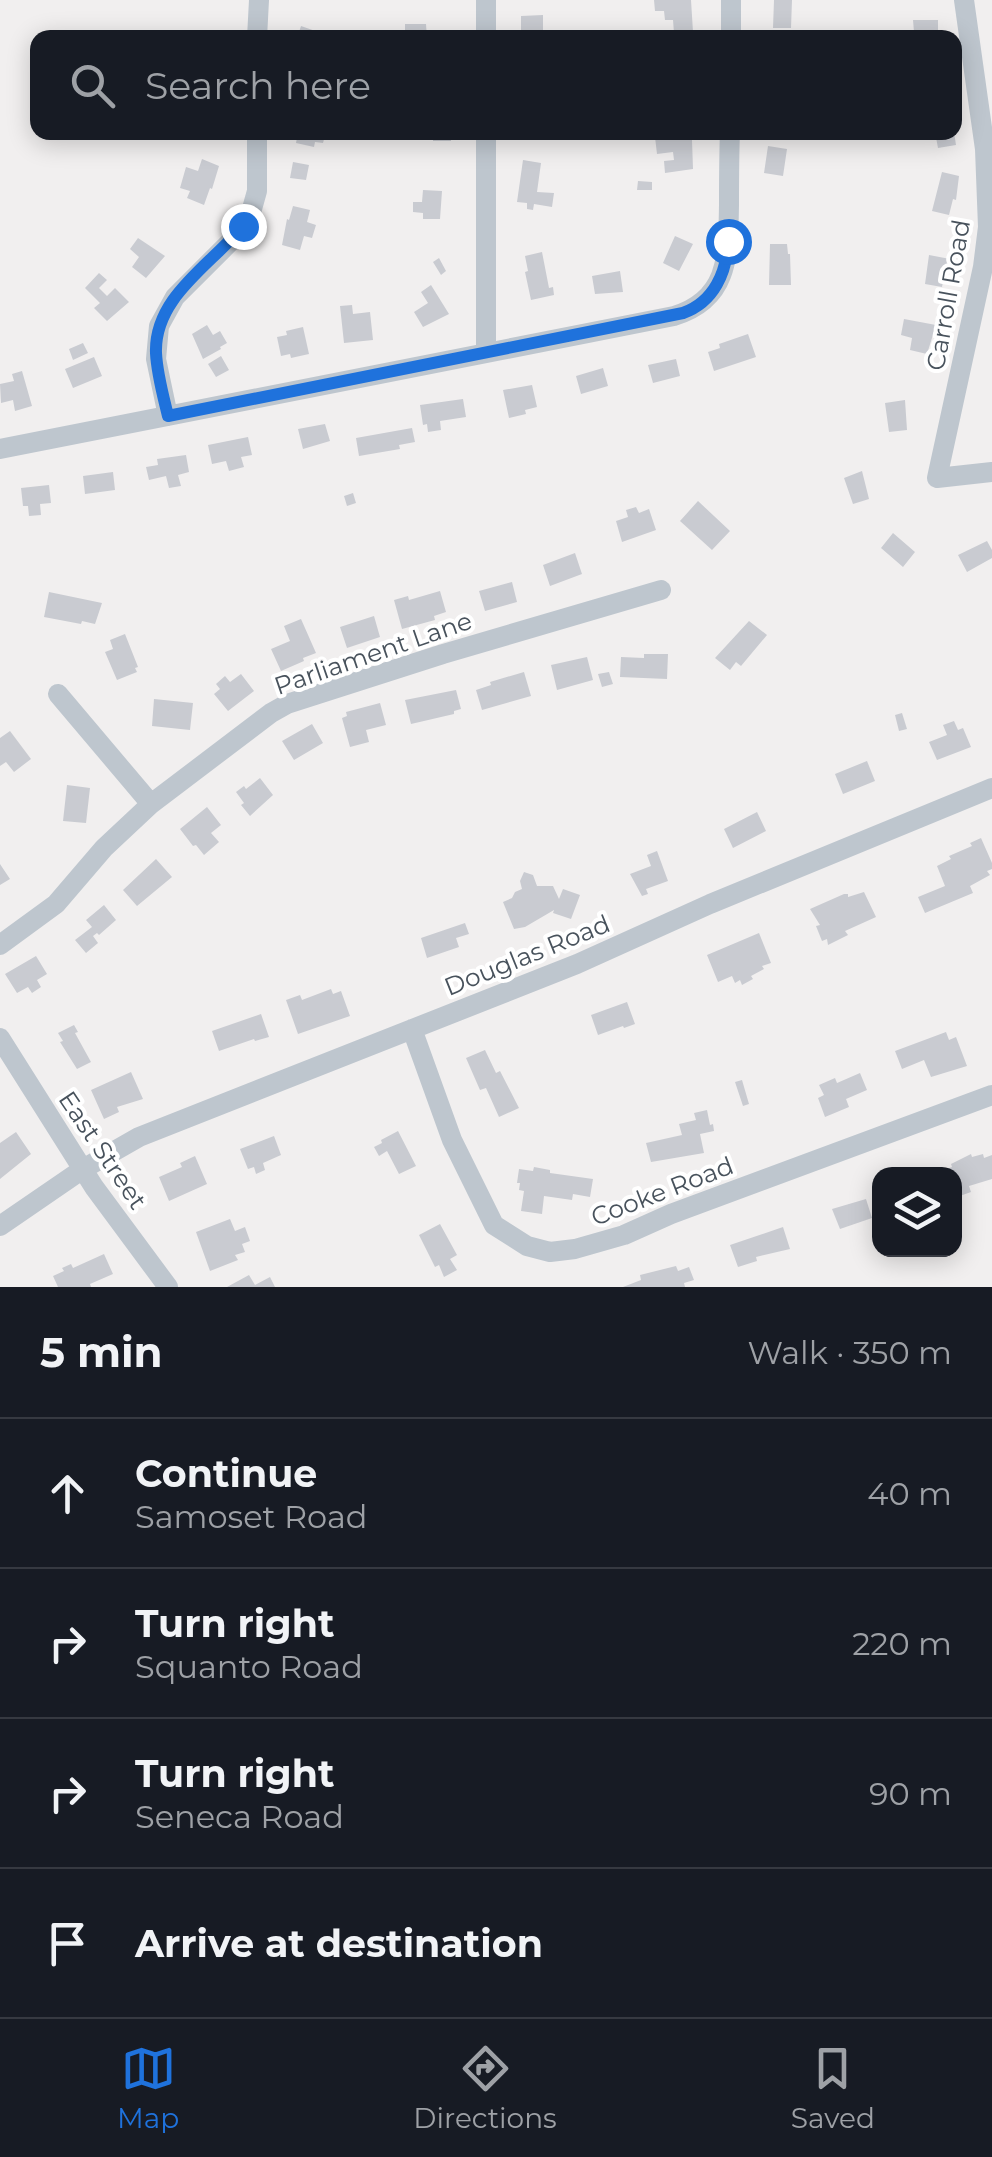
<!DOCTYPE html>
<html lang="en">
<head>
<meta charset="utf-8">
<style>
  :root { --surface:#171b24; --page:#242831; --text:#f1f3f6; --muted:#9ea1a6; --line:#363941; --accent:#1f72dc }
  body { margin:0; font-family:Montserrat,sans-serif; background:var(--page); color:var(--text) }
  .controls { position:absolute; right:30px; bottom:30px; display:grid; overflow:hidden; border-radius:20px; box-shadow:0 5px 25px #0003 }
  .controls button { width:90px; height:90px; display:grid; place-items:center; padding:0; border:0; border-bottom:2px solid var(--line); background:var(--surface); color:var(--text); font:50px sans-serif }
  .stop { position:absolute; width:30px; height:30px; margin:-22px; border:8px solid #1f72dc; border-radius:50%; background:#fff }
  .stop.end { background:#1f72dc; border-color:#fff; box-shadow:0 2px 10px #0008 }
  .list { margin:0; padding:0; list-style:none }
  h2 { display:flex; justify-content:space-between; align-items:center; height:130px; margin:0; padding:0 40px; font-size:42px }
  h2 small { font-size:32px; font-weight:400; color:var(--muted) }
  .list li { display:grid; grid-template-columns:65px 1fr auto; gap:30px; align-items:center; box-sizing:border-box; height:150px; padding:0 40px; border-top:2px solid var(--line) }
  .list b { display:block; font-size:38px; white-space:nowrap }
  .list p { margin:0; font-size:32px; white-space:nowrap; color:var(--muted) }
  .list em { font-size:32px; font-style:normal; color:var(--muted) }
  .icon { flex:none; width:55px; height:55px; fill:none; stroke:currentColor; stroke-width:2; stroke-linecap:round; stroke-linejoin:round }
  .map { position:relative; flex:none; width:992px; height:1287px; overflow:hidden }
  .search { position:absolute; background:var(--surface); box-shadow:0 5px 25px #0003; left:30px; right:30px; top:30px; height:110px; display:flex; align-items:center; gap:25px; box-sizing:border-box; padding:0 35px; border-radius:20px; color:var(--muted); font-size:38px }
  .sheet { height:730px; background:var(--surface) }
  nav { display:flex; justify-content:space-around; align-items:center; box-sizing:border-box; height:140px; border-top:2px solid var(--line); background:var(--surface); font-size:28px; color:var(--muted) }
  nav a { display:grid; justify-items:center; gap:5px }
  nav .on { color:var(--accent) }
  .map>svg:first-child { display:block }
  .building { fill:#c9cbd1 }
  .lines { fill:none; stroke-linecap:round; stroke-linejoin:round }
  .minor { stroke:#bec6ce; stroke-width:20 }
  .route { stroke:#1f72dc; stroke-width:12 }
  .labels { text-anchor:middle; dominant-baseline:central; stroke-width:8; stroke-linejoin:round; paint-order:stroke }
  .street-label { font-size:25px; fill:#48525c; stroke:#fff }
</style>
</head>
<body>
<div class="map">
<svg width="992" height="1287" viewBox="0 0 992 1287">
  <rect width="100%" height="100%" fill="#f1efef"/>
  <!-- building -->
  <path class="building" d="M654 0H691L693 32 674 33 673 20H665L664 11H655Z
    M774 0H792L791 28H773Z
    M543 15V38H521V16Z
    M913 20H938V34H935V38H917L916 32H914Z
    M405 24H426L427 38H405Z
    M301 26 324 34 322 38H297Z
    M298 132H326L323 143 315 142 314 147 296 143Z
    M433 132H451V141H433Z
    M531 132H557V137H531Z
    M664 132H688L689 140H692L693 169 665 173 664 161 674 160 673 152 657 154 655 137 664 135Z
    M935 132H954L956 145 938 148Z
    M768 146 787 149 783 176 764 173Z
    M202 159 219 166 212 189 210 188 204 205 187 198 190 191 180 188 186 167 198 171Z
    M523 160 541 163 537 192 554 193 552 207 534 204 533 210 527 209V203L517 202Z
    M293 162 309 165 306 180 290 178Z
    M942 172 959 176 956 200 953 199 949 215 932 211Z
    M638 181 652 182V190H637Z
    M423 190 442 191 440 219H423V213L413 212V202H422Z
    M293 206 310 210 307 222 316 225 312 238 304 236 300 250 282 245 287 219 289 220Z
    M675 236 693 244 679 271 663 263Z
    M138 238 165 256 146 278 132 267 139 257 130 249Z
    M770 244H787L788 254H790L791 285H769Z
    M542 252 549 288 553 287 554 295 531 300 525 272 528 271 525 256Z
    M929 255 950 259 948 270H945L942 287 925 284Z
    M439 258 446 271 441 275 433 262Z
    M620 271 623 292 595 294 592 276Z
    M99 273 107 280 99 288 107 296 115 288 129 302 107 321 94 308 100 303 85 288Z
    M431 285 449 314 423 327 414 312 428 303 421 292Z
    M352 305 353 314 370 312 373 340 344 343 340 306Z
    M904 319 936 325 927 354 910 350 912 338 901 335Z
    M207 325 213 335 220 331 227 343 220 347 221 349 203 359 192 334Z
    M303 327 309 354 291 358 290 354 281 356 277 337 287 335 286 331Z
    M748 334 756 357 714 371 708 352 720 348 719 344Z
    M83 343 88 353 73 360 69 349Z
    M221 356 229 370 216 377 208 364Z
    M94 357 102 376 73 388 65 369Z
    M676 359 680 376 653 383 648 365Z
    M603 368 608 386 581 394 576 376Z
    M22 371 32 406 15 411 13 400 1 403 0 384 14 381 12 374Z
    M532 385 537 407 525 410 526 414 509 418 503 390Z
    M463 399 466 417 440 421 441 430 428 432 427 424 423 425 420 405Z
    M905 400 907 430 889 432 885 403Z
    M325 424 330 441 303 449 298 429Z
    M412 428 415 442 399 445 400 449 359 456 356 438Z
    M248 437 252 455 241 457 244 467 229 471 226 461 212 464 208 445Z
    M186 455 189 472 178 475 181 486 169 488 166 476 149 480 146 467 158 465 157 459Z
    M862 471 869 499 853 504 844 478Z
    M113 472 115 490 85 494 83 476Z
    M49 485 51 503 40 504 41 515 29 516 28 506H23L21 488Z
    M353 493 356 503 347 506 344 496Z
    M698 501 730 531 712 550 680 521Z
    M636 507 639 513 649 509 656 530 622 542 616 521 628 517 626 510Z
    M893 533 915 552 903 567 881 548Z
    M987 541 992 550V558L967 572 958 555Z
    M575 553 582 574 550 586 543 565Z
    M512 582 517 602 485 611 479 591Z
    M440 591 446 612 434 616 435 620 402 629 394 600 408 596 409 600Z
    M49 592 102 603 95 624 82 621 81 624 44 617Z
    M374 616 380 637 347 648 340 627Z
    M301 619 316 653 303 658 304 661 281 671 271 649 290 641 284 626Z
    M749 621 767 635 741 666 736 662 730 670 715 658Z
    M125 634 138 667 135 668 137 672 117 680 105 652 113 649 110 640Z
    M644 654H668L667 679 620 677 621 657 644 658Z
    M587 657 593 680 557 690 551 665Z
    M524 672 531 696 482 710 476 690 491 685 490 682Z
    M609 672 613 684 602 687 598 674Z
    M241 674 254 691 228 711 214 694 220 689 216 684 225 676 230 682Z
    M456 690 461 709 454 711V714L411 724 405 700Z
    M154 699 193 703 190 730 152 726Z
    M380 703 386 725 366 730 369 742 350 747 342 718 347 716 346 712Z
    M902 713 907 729 899 731 895 715Z
    M954 721 958 730 963 728 971 747 937 760 929 742 947 735 943 725Z
    M312 724 323 743 294 760 282 741Z
    M10 731 31 759 14 772 6 762 0 766V738Z
    M867 761 875 781 843 794 835 774Z
    M260 778 273 795 250 816 241 805 244 803 236 792 244 786 246 789Z
    M67 785 90 788 86 823 63 821Z
    M207 807 221 825 211 833 219 842 204 855 196 845 193 846 180 829Z
    M757 812 766 831 733 848 724 829Z
    M981 838 992 863V869L987 871 990 875 970 886 973 893 925 913 918 897 945 886 937 866 951 859 949 856 972 846 970 843Z
    M657 851 668 881 646 889 648 894 642 896 630 874 651 866 647 855Z
    M156 859 172 877 137 906 123 890Z
    M0 864 10 879 0 885Z
    M524 872 533 875 537 886H553L559 899 563 889 580 895 571 919 553 913 554 910 525 927 514 929 503 902 512 898 515 892 522 889 520 881Z
    M864 892 876 917 845 931 848 935 828 945 827 939 822 941 816 926 820 925 810 909 844 894H848V897Z
    M104 905 116 920 99 935 97 933 93 936 98 943 86 953 75 940 92 927 86 920Z
    M465 923 469 934 456 938 459 947 427 958 421 938Z
    M759 933 771 963 762 966 764 969 751 976 753 979 742 985 740 980 735 983 732 976 718 982 707 955Z
    M36 956 47 974 37 980 41 987 32 993 28 987 17 993 5 974Z
    M331 989 333 994 341 991 350 1016 298 1034 286 1000 300 995 302 1000Z
    M627 1002 635 1024 624 1028 623 1026 598 1035 591 1015Z
    M261 1014 269 1037 255 1041 254 1039 219 1051 212 1031Z
    M74 1025 78 1032 75 1033 91 1062 77 1069 60 1042 63 1041 58 1033Z
    M946 1032 949 1040 956 1037 967 1066 931 1077 924 1060 902 1069 895 1051Z
    M485 1050 496 1073 500 1071 519 1108 499 1117 486 1088 480 1090 466 1058Z
    M131 1072 143 1099 117 1107 119 1112 104 1119 91 1090Z
    M860 1073 867 1090 846 1099 849 1107 825 1117 818 1098 824 1095 819 1085 835 1078 837 1083Z
    M742 1080 749 1104 743 1106 735 1082Z
    M707 1110 710 1125 713 1124 714 1131 700 1134 704 1153 651 1162 646 1143 682 1135 679 1124 696 1120 694 1113Z
    M398 1131 416 1166 399 1174 387 1151 379 1156 374 1147 382 1143 381 1140Z
    M16 1132 31 1154 0 1179V1143Z
    M274 1136 281 1155 263 1163 265 1170 256 1174 254 1167 248 1169 240 1149Z
    M971 1154 972 1157 983 1154 984 1158 992 1155V1179L969 1186 971 1192 954 1198V1174H933L952 1167 951 1164Z
    M195 1156 207 1184 169 1201 159 1177 182 1167 180 1163Z
    M534 1167 550 1170V1173L593 1179 590 1197 573 1194 572 1200 544 1196 542 1214 521 1211 524 1191 519 1190 520 1183H517L519 1169 533 1171Z
    M866 1199 872 1218 840 1229 832 1209Z
    M230 1219 235 1231 245 1227 250 1241 242 1244 245 1252 235 1255 238 1260 210 1271 196 1232Z
    M440 1224 457 1255 450 1259 457 1270 444 1277 439 1265 435 1267 419 1235Z
    M783 1227 790 1249 756 1257 757 1261 738 1267 730 1245Z
    M104 1254 113 1274 90 1284 91 1287H58L53 1276 64 1271 62 1268 71 1264 73 1268Z
    M676 1266 678 1271 689 1267 694 1280 684 1283 685 1287H623L641 1280 640 1275Z
    M249 1275 255 1285 270 1277 275 1287H227Z"/>
  <g class="lines">
    <!-- minor -->
    <path class="minor" d="M964 0 985 149 988 227 983 267 937 478 992 472
      M257 38 259 0
      M486 38V0
      M731 38V0
      M486 353V132
      M168 416 156 359 159 326 175 297 229 243 250 216 257 191V132
      M0 449 674 316C730 299 728 254 729 205 729 181 729 157 730 132
      M58 694 151 804
      M0 945 56 904 104 848 151 804 271 713 287 704 443 654 661 590
      M412 1029 452 1140 494 1225 527 1246 550 1252 575 1249 624 1235 671 1214 992 1095
      M0 1038 94 1187 168 1287
      M0 1226 83 1169 139 1137 577 964 710 904 992 788"/>
  </g>
  <g class="lines">
    <!-- route -->
    <path class="route" d="M243 226C211 265 154 297 156 353 157 374 163 395 168 416L683 313C714 302 727 272 728 241"/>
  </g>
  <g class="labels">
    <!-- street labels -->
    <g class="street-label">
      <text transform="translate(948 295) rotate(-80)">Carroll Road</text>
      <text transform="translate(373 653) rotate(-19)">Parliament Lane</text>
      <text transform="translate(527 955) rotate(-22)">Douglas Road</text>
      <text transform="translate(103 1150) rotate(56)">East Street</text>
      <text transform="translate(662 1191) rotate(-21)">Cooke Road</text>
    </g>
  </g>
</svg>
<div class="controls">
<button><svg class="icon" aria-label="layers" viewBox="0 0 24 24"><path d="M12 4l9 5-9 5-9-5zM3 14l9 5 9-5"/></svg></button>
</div>
<div class="stop" style="left:728px;top:241px"></div>
<div class="stop end" style="left:243px;top:226px"></div>
<div class="search"><svg class="icon" aria-label="search" viewBox="0 0 24 24"><circle cx="10" cy="10" r="6"/><path d="M15 15l6 6"/></svg>Search here</div>
</div>
<section class="sheet">
<h2>5 min<small>Walk · 350 m</small></h2>
<ul class="list">
<li><svg class="icon" aria-label="ahead" viewBox="0 0 24 24"><path d="M12 20V5M6 11l6-6 6 6"/></svg><div><b>Continue</b><p>Samoset Road</p></div><em>40 m</em></li>
<li><svg class="icon" aria-label="right" viewBox="0 0 24 24"><path d="M7 20v-9h11M14 6l5 5-5 5"/></svg><div><b>Turn right</b><p>Squanto Road</p></div><em>220 m</em></li>
<li><svg class="icon" aria-label="right" viewBox="0 0 24 24"><path d="M7 20v-9h11M14 6l5 5-5 5"/></svg><div><b>Turn right</b><p>Seneca Road</p></div><em>90 m</em></li>
<li><svg class="icon" aria-label="arrive" viewBox="0 0 24 24"><path d="M6 21V4h12l-3 4 3 4H6"/></svg><div><b>Arrive at destination</b></div></li>
</ul>
</section>
<nav>
<a class="on"><svg class="icon" aria-label="map" viewBox="0 0 24 24"><path d="M3 6l6-2 6 2 6-2v14l-6 2-6-2-6 2zM9 4v14M15 6v14"/></svg>Map</a>
<a><svg class="icon" aria-label="directions" viewBox="0 0 24 24"><path d="M12 3l9 9-9 9-9-9zM9 14v-3h6M13 9l2 2-2 2"/></svg>Directions</a>
<a><svg class="icon" aria-label="saved" viewBox="0 0 24 24"><path d="M7 4h10v16l-5-4-5 4z"/></svg>Saved</a>
</nav>
</body>
</html>
